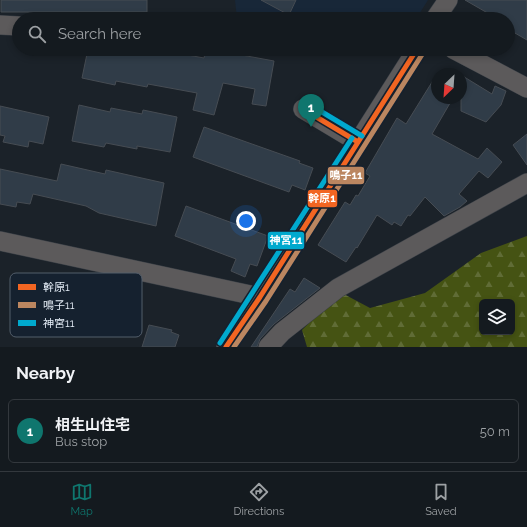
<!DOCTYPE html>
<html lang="en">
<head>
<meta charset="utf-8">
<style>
  :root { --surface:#141a1f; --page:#1d2328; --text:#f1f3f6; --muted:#9da1a4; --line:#33383d; --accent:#0f766e }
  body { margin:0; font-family:Raleway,"Noto Sans JP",sans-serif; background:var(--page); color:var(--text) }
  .controls { position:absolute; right:12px; bottom:12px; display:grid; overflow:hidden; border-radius:6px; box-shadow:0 2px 6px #0003 }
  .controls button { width:36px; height:36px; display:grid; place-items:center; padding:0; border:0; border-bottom:1px solid var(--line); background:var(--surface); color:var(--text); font:20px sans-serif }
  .compass { position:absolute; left:431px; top:68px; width:36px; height:36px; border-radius:50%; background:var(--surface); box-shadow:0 2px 6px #0003; rotate:205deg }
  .you { position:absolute; left:246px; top:221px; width:14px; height:14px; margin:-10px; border:3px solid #fff; border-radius:50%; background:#1a73e8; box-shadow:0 0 0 6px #1a73e833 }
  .badge { display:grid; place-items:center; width:26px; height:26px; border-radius:50%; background:var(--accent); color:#fff; font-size:13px; font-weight:700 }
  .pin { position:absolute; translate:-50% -33px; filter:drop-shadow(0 1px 2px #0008) }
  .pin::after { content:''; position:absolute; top:21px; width:14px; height:12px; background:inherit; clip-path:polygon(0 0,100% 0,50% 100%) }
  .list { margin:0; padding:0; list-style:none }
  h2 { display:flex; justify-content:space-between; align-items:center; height:52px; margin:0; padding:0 16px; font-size:17px }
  h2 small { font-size:13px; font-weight:400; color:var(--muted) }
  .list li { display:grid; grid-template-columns:26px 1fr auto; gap:12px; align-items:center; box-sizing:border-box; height:64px; margin:0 8px 8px; padding:0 8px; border:1px solid var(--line); border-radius:6px }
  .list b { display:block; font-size:15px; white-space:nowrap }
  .list p { margin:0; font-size:13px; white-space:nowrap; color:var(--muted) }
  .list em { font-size:13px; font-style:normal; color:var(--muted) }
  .icon { flex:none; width:22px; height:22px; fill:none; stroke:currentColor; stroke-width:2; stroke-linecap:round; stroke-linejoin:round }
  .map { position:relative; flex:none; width:527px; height:347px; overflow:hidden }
  .search { position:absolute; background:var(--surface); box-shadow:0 2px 6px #0003; left:12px; right:12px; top:12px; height:44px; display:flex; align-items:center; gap:10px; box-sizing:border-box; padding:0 14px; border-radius:22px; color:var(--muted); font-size:15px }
  .sheet { height:124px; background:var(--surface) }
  nav { display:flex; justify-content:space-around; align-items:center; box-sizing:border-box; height:56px; border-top:1px solid var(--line); background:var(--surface); font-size:11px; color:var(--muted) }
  nav a { display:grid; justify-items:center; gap:2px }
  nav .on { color:var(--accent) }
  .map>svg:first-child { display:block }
  .built { fill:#182738 }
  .forest { fill:url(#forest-firs); fill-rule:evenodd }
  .building { fill:#303c48; stroke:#464c53 }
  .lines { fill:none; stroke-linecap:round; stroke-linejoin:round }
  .minor-casing { stroke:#383e45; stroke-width:20 }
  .minor { stroke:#5c5a5b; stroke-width:19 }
  .bus-1-casing { stroke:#15212f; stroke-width:8 }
  .bus-2-casing { stroke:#15212f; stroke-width:8 }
  .bus-3-casing { stroke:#15212f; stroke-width:8 }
  .bus-1 { stroke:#f26522; stroke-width:5 }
  .bus-2 { stroke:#bb8660; stroke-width:5 }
  .bus-3 { stroke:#00a9ce; stroke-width:5 }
  .key { fill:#15212f; stroke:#535e6b; stroke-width:1 }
  .key-label { font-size:11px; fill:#e5edf7 }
  .line-badge { stroke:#15212f; stroke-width:1.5 }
  .badge-label { font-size:11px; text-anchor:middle; font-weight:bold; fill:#fff }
</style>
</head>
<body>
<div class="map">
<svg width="527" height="347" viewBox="0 0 527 347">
  <defs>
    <pattern id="forest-firs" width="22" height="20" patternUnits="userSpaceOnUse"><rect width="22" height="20" fill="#455313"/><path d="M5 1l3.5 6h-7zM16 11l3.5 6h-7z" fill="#606c36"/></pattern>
  </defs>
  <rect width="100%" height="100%" fill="#1b2229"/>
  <!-- built -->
  <path class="built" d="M235 0H428L416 19H237Z"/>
  <!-- forest -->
  <path class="forest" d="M527 236V347H307L302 330 340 292 370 308 425 293 481 253ZM482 302H512V332H482Z"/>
  <!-- building -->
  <path class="building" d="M1 0H147V12H1Z
    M261 0H296L289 15Z
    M465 0H527V40L508 29V19H498Z
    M88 49H132L151 53 152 49H155L204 58 206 49H209L274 61 266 106 252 104 255 89 223 83 214 115 193 110 197 93 148 84 147 87 116 81 115 85 82 78Z
    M437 74V98H453L432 134 478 159 487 148 502 162 488 178 479 171 459 194 467 201 460 207 444 216 425 197 410 216 408 215 401 226 394 222 392 225 377 215 357 248 356 247 346 262 318 245 345 202 350 205 356 195 358 196 370 176 365 173 397 118 406 124Z
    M461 75 492 94 495 86 506 91 501 105 486 122 461 111Z
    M79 105 110 112 111 108 142 114 143 110 177 117 170 152 137 146V149L106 143 104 147 72 141Z
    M0 106 49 117 43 144 29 141 28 147 3 142 5 136 0 135Z
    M204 127 300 161 299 163 313 168 305 190 292 185 289 192 193 157Z
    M527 134V165L513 145Z
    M61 164 105 174 106 170 164 183 156 226 99 213 86 206 33 194 30 204 17 202 16 207 0 204V169L57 181Z
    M186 206 268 236 257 266 250 264 245 277 231 271 236 259 175 236Z
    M304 278 320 288 274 324 260 339 257 347H251L290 289 295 292Z
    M149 325 172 330 171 332 179 335 175 347H142Z"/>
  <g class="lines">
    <!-- minor casing -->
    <g class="minor-casing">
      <path id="minor" d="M435 19 448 0
        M0 25 19 26
        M453 49 527 88
        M303 109 358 142
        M0 241 260 297
        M226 347 260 297 417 49
        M268 347 282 332 338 288 527 183"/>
    </g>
    <!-- minor -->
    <use href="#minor" class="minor"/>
    <!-- bus-1 casing -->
    <g class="bus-1-casing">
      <path id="bus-1" d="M303 109 358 142
        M226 347 260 297 417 49"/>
    </g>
    <!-- bus-2 casing -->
    <g class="bus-2-casing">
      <path id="bus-2" d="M234 347 266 301 423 53"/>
    </g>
    <!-- bus-3 casing -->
    <g class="bus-3-casing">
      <path id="bus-3" d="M307 103 362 136
        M220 343 352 138"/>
    </g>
    <!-- bus-1 -->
    <use href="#bus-1" class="bus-1"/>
    <!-- bus-2 -->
    <use href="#bus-2" class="bus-2"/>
    <!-- bus-3 -->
    <use href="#bus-3" class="bus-3"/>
  </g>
  <!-- legend -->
  <rect x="10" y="273" width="132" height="64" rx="6" class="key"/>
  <rect x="18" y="284" width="18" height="6" fill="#f26522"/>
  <rect x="18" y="302" width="18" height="6" fill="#bb8660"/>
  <rect x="18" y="320" width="18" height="6" fill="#00a9ce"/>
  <g class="key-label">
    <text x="43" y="291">幹原1</text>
    <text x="43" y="309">鳴子11</text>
    <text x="43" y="327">神宮11</text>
  </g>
  <g class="line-badge">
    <rect x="327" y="166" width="38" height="19" rx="4" fill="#bb8660"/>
    <rect x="307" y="189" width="31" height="19" rx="4" fill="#f26522"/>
    <rect x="267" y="231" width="38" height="19" rx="4" fill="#00a9ce"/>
  </g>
  <g class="badge-label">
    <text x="346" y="179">鳴子11</text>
    <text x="322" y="202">幹原1</text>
    <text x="286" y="244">神宮11</text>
  </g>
</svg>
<div class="controls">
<button><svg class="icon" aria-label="layers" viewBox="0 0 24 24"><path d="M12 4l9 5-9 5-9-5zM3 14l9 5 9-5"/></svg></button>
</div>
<svg class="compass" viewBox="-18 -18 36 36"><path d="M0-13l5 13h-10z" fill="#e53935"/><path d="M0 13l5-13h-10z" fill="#9da1a4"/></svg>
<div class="you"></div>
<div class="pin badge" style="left:311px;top:127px">1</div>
<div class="search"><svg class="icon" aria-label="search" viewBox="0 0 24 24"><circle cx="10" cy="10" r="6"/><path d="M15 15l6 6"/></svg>Search here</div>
</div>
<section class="sheet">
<h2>Nearby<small></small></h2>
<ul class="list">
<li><span class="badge">1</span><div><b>相生山住宅</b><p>Bus stop</p></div><em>50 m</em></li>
</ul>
</section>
<nav>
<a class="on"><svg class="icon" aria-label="map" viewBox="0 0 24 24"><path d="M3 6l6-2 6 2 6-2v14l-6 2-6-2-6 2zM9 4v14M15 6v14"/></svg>Map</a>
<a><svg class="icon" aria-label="directions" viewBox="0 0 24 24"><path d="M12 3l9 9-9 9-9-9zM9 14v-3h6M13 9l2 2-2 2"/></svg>Directions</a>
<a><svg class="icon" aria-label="saved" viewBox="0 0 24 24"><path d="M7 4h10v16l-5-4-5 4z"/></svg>Saved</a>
</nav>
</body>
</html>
